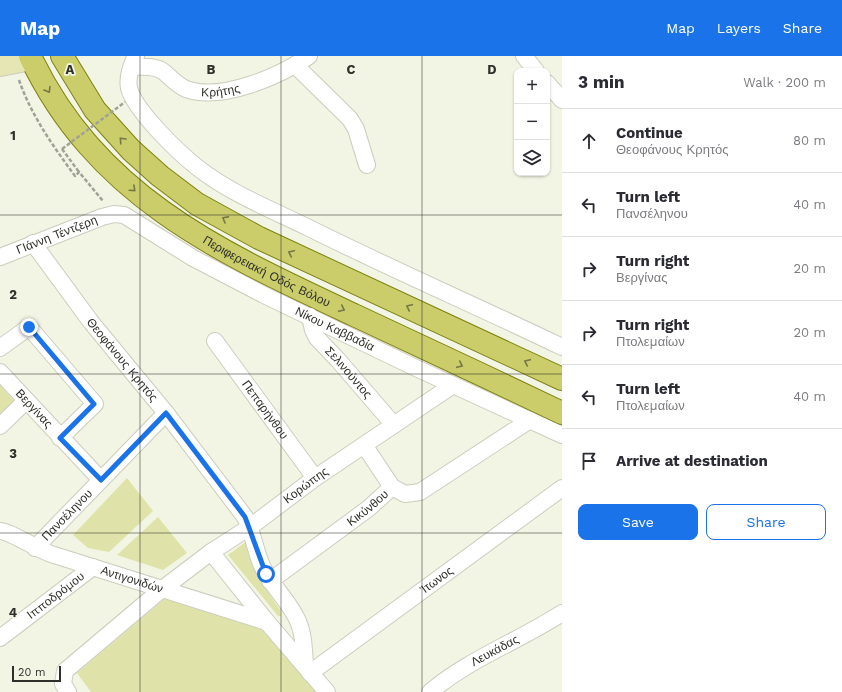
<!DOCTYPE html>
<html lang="en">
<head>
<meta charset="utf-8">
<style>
  :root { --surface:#fff; --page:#f7f7f7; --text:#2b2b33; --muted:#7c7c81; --line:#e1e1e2; --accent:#1a73e8 }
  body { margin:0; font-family:"Work Sans",sans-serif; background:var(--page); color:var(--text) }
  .controls { position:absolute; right:12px; top:12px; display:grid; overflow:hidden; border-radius:8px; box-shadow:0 1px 3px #0004 }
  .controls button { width:36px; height:36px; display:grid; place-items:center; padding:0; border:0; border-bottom:1px solid var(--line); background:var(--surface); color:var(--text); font:20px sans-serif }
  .scale { position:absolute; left:12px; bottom:10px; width:49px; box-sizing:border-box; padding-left:4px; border:2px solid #2f3029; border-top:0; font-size:11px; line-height:14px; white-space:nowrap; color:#2f3029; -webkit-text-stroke:3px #f3f5e4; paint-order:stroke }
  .stop { position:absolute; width:12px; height:12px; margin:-9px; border:3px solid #1a73e8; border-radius:50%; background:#fff }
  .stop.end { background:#1a73e8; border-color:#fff; box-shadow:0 1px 4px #0008 }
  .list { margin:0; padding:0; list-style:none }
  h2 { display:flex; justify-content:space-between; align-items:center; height:52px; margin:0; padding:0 16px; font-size:17px }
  h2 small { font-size:13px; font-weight:400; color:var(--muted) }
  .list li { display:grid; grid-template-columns:26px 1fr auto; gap:12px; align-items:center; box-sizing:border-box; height:64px; padding:0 16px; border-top:1px solid var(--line) }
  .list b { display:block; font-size:15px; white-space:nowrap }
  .list p { margin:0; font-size:13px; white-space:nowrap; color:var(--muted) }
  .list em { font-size:13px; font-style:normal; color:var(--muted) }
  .actions { display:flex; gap:8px; padding:12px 16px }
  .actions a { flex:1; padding:9px 0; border:1px solid var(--accent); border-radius:8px; text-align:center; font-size:14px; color:var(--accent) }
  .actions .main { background:var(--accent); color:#fff }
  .icon { flex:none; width:22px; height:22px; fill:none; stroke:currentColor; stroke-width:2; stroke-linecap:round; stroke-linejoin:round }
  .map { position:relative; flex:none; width:562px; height:636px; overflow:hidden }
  header { display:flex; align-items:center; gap:24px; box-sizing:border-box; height:56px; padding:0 20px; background:var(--accent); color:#fff }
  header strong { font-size:19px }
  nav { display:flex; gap:22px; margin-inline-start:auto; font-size:14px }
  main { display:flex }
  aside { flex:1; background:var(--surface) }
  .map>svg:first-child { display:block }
  .green { fill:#dfe3aa }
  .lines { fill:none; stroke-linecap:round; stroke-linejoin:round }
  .street-casing { stroke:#cccdbc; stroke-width:18 }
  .secondary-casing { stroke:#cccdbc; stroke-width:24 }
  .primary-casing { stroke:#7e8012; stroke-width:24 }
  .path { stroke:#a0a295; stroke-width:2.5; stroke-dasharray:4 2; stroke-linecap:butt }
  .street { stroke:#fff; stroke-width:16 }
  .secondary { stroke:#e5e6b4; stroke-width:22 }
  .primary { stroke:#cbcd6a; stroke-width:22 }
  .path-bridge { stroke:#a0a295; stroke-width:2.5; stroke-dasharray:4 2; stroke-linecap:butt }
  .oneway { stroke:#757746 }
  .route { stroke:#1a73e8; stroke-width:5 }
  .grid { fill:none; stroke:#2f3029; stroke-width:1; stroke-opacity:0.55 }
  .labels { text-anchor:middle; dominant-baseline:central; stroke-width:3.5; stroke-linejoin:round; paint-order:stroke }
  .street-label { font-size:12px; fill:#2f3029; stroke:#f3f5e4 }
  .grid-label { font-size:13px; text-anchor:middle; font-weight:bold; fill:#2f3029; stroke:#f3f5e4; stroke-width:3.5; stroke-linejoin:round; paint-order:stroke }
</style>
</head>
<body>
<header>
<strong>Map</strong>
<nav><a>Map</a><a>Layers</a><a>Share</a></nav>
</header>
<main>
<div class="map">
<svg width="562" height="636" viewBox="0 0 562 636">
  <rect width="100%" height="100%" fill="#f3f5e4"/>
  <!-- green -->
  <path class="green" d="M0 329 14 345 0 358Z
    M127 422 153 455 109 496 88 492 73 479Z
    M158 461 187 497 163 514 117 499Z
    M247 485C251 511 265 532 280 554L281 560H278L228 499Z
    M167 541 265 570 319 636H91L77 617Z"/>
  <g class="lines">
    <!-- street casing -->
    <g class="street-casing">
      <g id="street">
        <path d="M136 0C131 9 127 22 129 32 135 55 179 97 198 112 230 137 270 153 307 171 391 213 477 250 562 291"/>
        <path d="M524 0 536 15"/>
        <path d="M295 9 350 63 356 73 367 109"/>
        <path id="s1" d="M132 11C142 11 155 9 164 16 171 22 177 29 186 33 221 46 280 20 309 0"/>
        <path d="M547 27 562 44"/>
        <path id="s2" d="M33 187 91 266 166 357 245 461C253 476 255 494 262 510 271 529 287 543 296 561 304 576 304 594 305 610"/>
        <path id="s3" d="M0 201 102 161 114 158 124 159 193 202 264 239 416 312 562 379"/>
        <path id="s4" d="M310 260 313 274 317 282 338 304 394 369"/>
        <path id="s5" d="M215 285 315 422"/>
        <path d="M0 292 29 271 95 348 60 382"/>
        <path id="s6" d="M0 316 101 424"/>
        <path d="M0 370 26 345"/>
        <path d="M364 389 392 431"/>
        <path id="s7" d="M0 475C9 475 39 494 51 498L267 566"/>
        <path id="s8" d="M35 492 166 357"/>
        <path d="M211 496 267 566 327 636"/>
        <path id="s9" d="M270 525 369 452 392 431 405 438 420 436 530 364"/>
        <path id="s10" d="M0 582 93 511"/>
        <path id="s11" d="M310 617 562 432"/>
        <path id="s12" d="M68 636 63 628 65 615 161 534 211 496 250 471 315 422 453 329"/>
        <path id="s13" d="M430 636C469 603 519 585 562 557"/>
      </g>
    </g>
    <!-- secondary casing -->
    <g class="secondary-casing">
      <path id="secondary" d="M0 9 31 3"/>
    </g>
    <!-- primary casing -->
    <g class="primary-casing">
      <g id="primary">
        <path id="s14" d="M30 0C97 141 220 196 354 259 423 291 493 324 562 357"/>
        <path d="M62 0 95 54 131 94 160 120 197 148 259 182 562 323"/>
      </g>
    </g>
    <!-- path -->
    <path class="path" d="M19 24C31 59 53 90 75 120L79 116 103 145
      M62 93 79 116"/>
    <!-- street -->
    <use href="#street" class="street"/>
    <!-- secondary -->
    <use href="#secondary" class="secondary"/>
    <!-- primary -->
    <use href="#primary" class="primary"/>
    <!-- path-bridge -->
    <path class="path-bridge" d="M62 93 125 46"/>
  </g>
  <!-- one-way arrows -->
  <defs><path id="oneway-chevron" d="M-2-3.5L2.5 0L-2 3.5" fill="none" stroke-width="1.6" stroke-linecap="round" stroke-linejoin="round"/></defs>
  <g class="oneway">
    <use href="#oneway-chevron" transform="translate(48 34) rotate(59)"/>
    <use href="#oneway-chevron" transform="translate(122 84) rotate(-133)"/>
    <use href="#oneway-chevron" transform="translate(133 133) rotate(42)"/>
    <use href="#oneway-chevron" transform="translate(225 163) rotate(-151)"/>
    <use href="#oneway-chevron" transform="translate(291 197) rotate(-155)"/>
    <use href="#oneway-chevron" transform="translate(409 251) rotate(-155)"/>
    <use href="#oneway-chevron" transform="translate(342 253) rotate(25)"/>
    <use href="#oneway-chevron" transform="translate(527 306) rotate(-155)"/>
    <use href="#oneway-chevron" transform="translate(460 309) rotate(25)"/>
  </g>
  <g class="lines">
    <!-- route -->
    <path class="route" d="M29 271 94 348 60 382 101 424 166 357 245 461 266 518"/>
  </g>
  <!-- grid -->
  <path class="grid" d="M140 0V636M281 0V636M422 0V636M0 159H562M0 318H562M0 477H562"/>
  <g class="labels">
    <!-- street labels -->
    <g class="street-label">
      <text stroke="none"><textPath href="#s1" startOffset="96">Κρήτης</textPath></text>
      <text stroke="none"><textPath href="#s3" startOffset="61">ΓΙάννη Τέντζερη</textPath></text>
      <text stroke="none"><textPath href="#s14" startOffset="327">Περιφερειακή Οδός Βόλου</textPath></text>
      <text stroke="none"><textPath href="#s3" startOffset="372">Νίκου Καββαδία</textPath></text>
      <text stroke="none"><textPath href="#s2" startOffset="147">Θεοφάνους Κρητός</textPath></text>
      <text stroke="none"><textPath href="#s4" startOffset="70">Σελινούντος</textPath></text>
      <text stroke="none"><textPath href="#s6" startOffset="50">Βεργίνας</textPath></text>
      <text stroke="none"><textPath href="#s5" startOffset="85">Πεπαρήνθου</textPath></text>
      <text stroke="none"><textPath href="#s12" startOffset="327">Κορώπης</textPath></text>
      <text stroke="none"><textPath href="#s9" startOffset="122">Κικύνθου</textPath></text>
      <text stroke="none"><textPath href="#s8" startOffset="46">Πανσέληνου</textPath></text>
      <text stroke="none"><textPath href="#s7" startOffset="141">Αντιγονιδών</textPath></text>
      <text stroke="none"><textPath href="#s11" startOffset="157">Ίτωνος</textPath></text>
      <text stroke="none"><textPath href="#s10" startOffset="70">Ιπποδρόμου</textPath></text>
      <text stroke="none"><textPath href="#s13" startOffset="77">Λευκάδας</textPath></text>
    </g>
  </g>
  <g class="grid-label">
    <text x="70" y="18">A</text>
    <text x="211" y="18">B</text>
    <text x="351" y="18">C</text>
    <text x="492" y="18">D</text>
    <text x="13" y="84">1</text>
    <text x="13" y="243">2</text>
    <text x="13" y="402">3</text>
    <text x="13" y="561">4</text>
  </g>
</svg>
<div class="controls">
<button>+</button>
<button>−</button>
<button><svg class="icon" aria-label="layers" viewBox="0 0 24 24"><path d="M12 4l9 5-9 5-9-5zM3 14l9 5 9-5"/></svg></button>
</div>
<div class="scale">20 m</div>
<div class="stop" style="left:266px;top:518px"></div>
<div class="stop end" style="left:29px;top:271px"></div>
</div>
<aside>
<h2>3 min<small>Walk · 200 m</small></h2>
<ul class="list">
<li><svg class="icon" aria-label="ahead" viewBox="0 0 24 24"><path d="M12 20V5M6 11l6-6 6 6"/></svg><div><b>Continue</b><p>Θεοφάνους Κρητός</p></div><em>80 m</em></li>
<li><svg class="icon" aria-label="left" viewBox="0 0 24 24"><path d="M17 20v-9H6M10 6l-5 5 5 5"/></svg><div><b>Turn left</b><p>Πανσέληνου</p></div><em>40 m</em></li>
<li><svg class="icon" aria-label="right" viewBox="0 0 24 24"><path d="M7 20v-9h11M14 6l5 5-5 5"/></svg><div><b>Turn right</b><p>Βεργίνας</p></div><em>20 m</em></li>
<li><svg class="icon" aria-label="right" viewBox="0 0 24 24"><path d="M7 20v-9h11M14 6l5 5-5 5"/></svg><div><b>Turn right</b><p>Πτολεμαίων</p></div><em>20 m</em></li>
<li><svg class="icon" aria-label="left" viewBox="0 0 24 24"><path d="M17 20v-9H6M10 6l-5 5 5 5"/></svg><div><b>Turn left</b><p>Πτολεμαίων</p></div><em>40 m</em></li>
<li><svg class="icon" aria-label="arrive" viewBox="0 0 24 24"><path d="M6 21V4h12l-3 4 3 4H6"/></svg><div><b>Arrive at destination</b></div></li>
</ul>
<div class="actions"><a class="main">Save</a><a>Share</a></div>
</aside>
</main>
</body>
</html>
